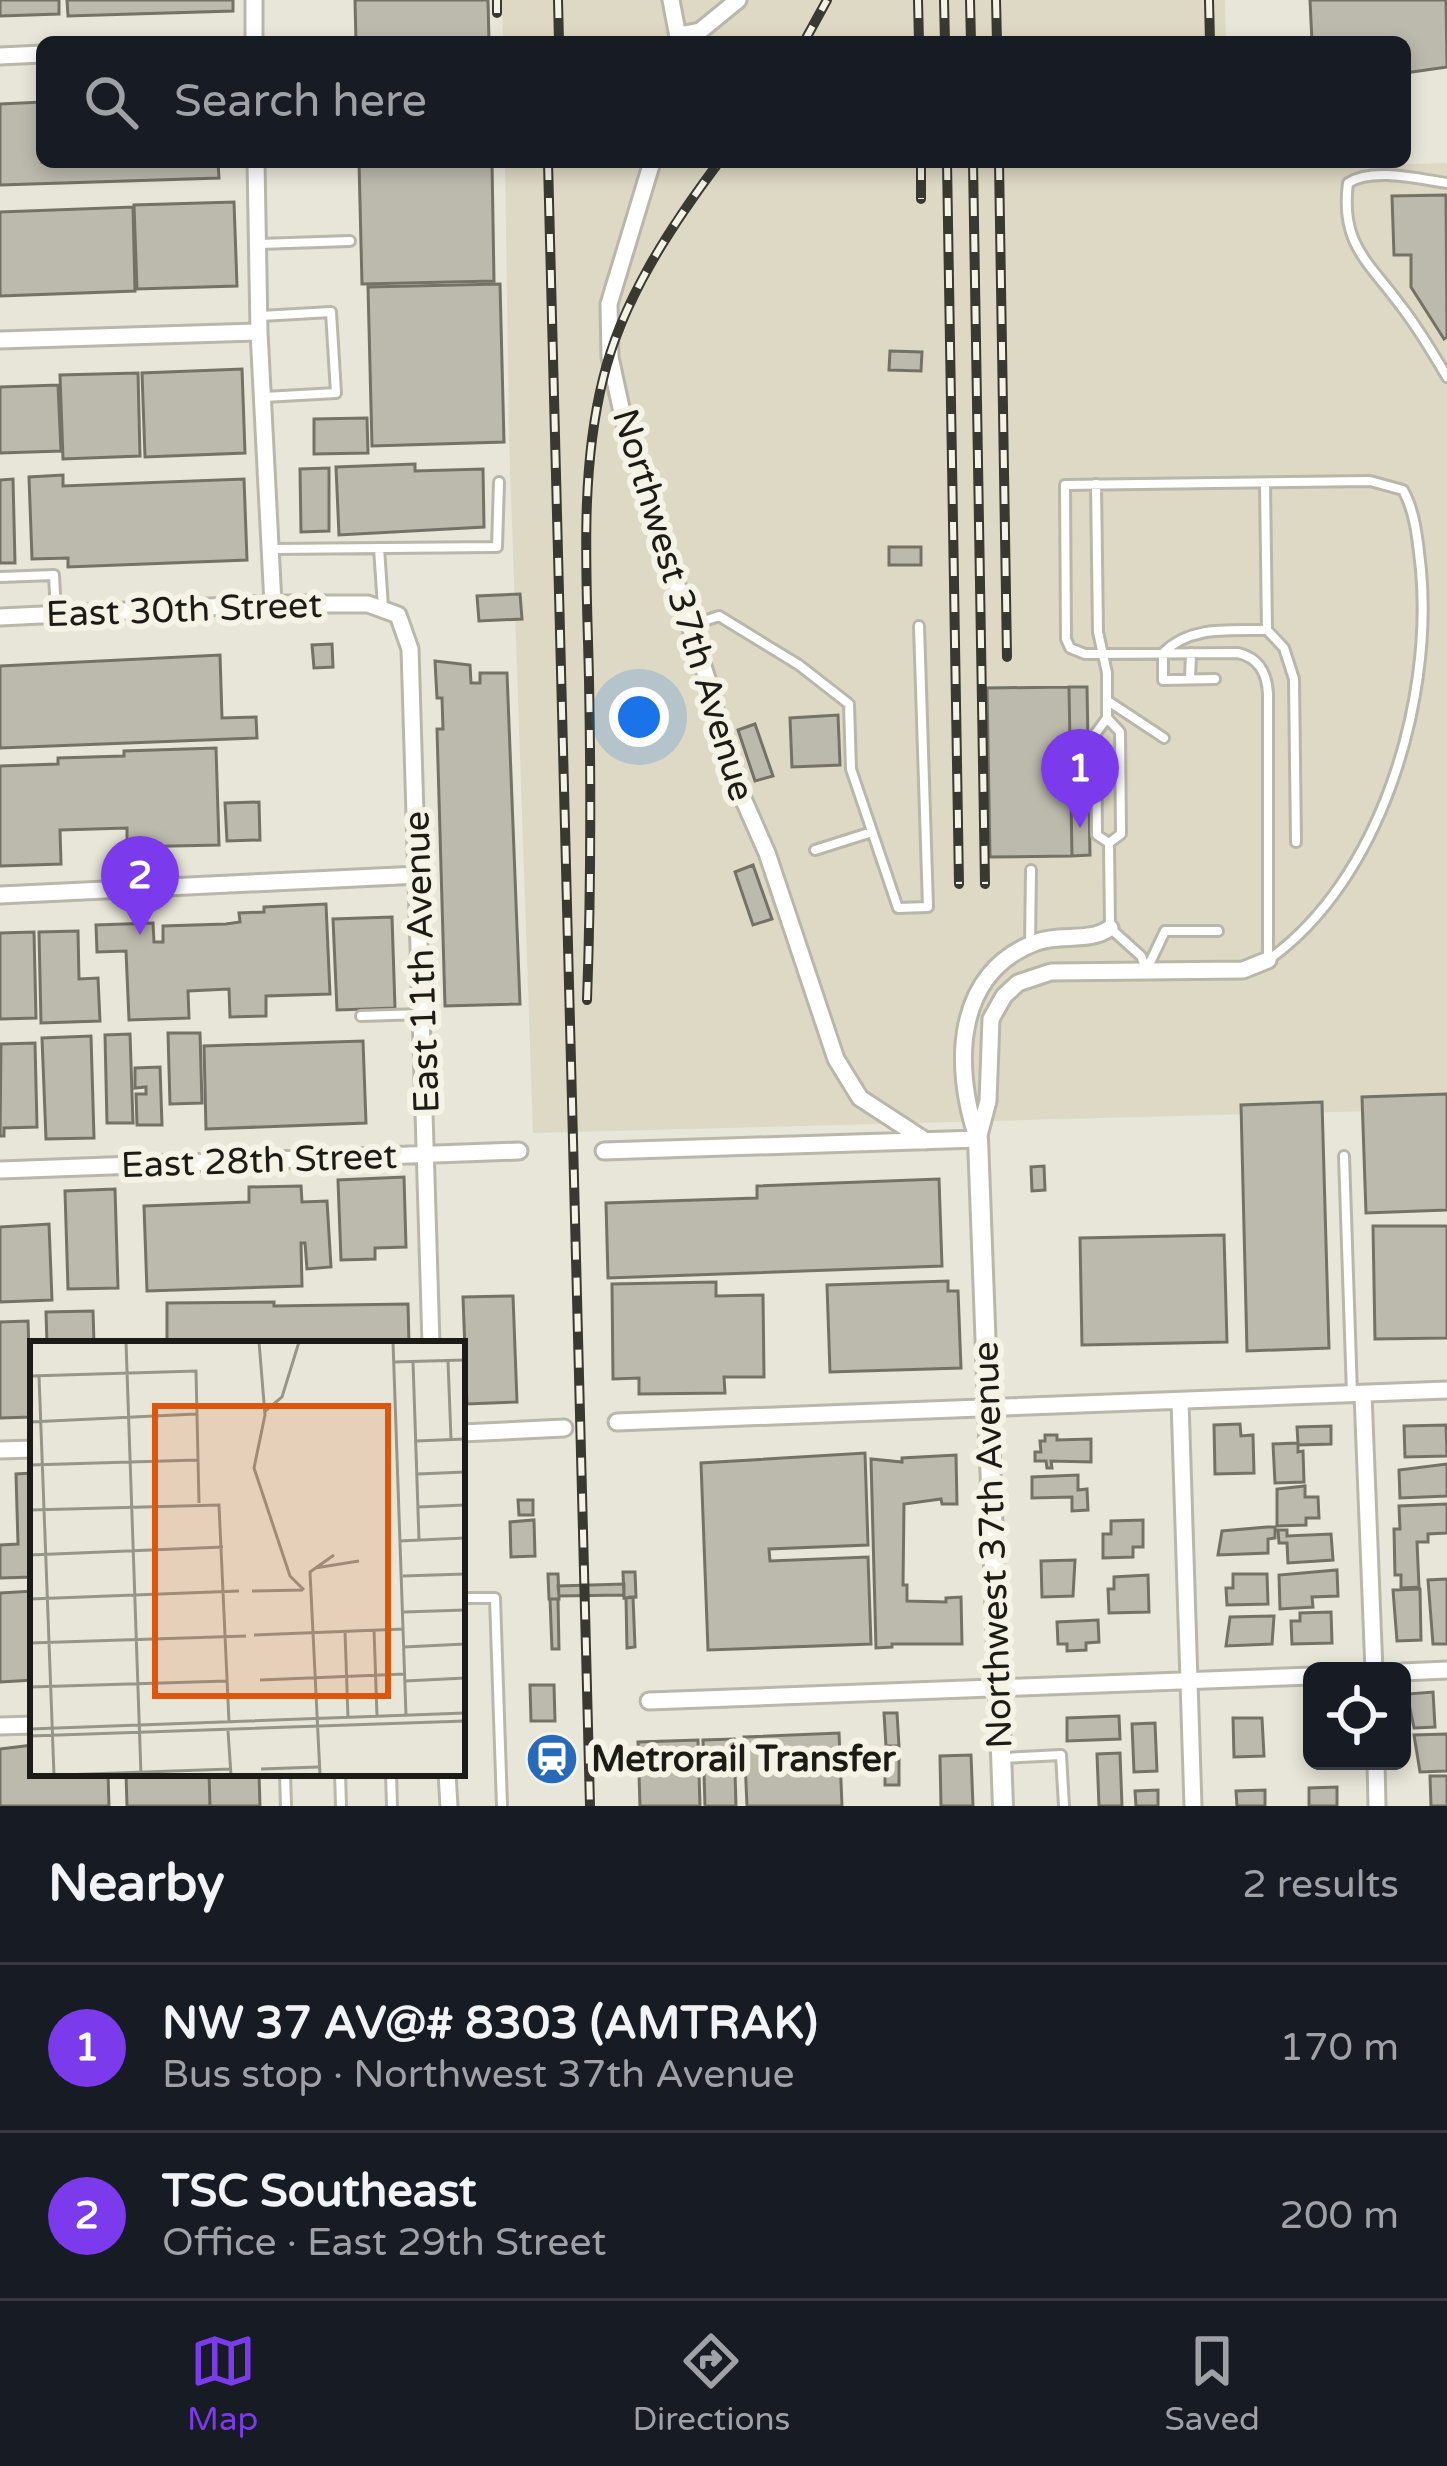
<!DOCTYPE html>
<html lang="en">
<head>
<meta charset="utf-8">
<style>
  :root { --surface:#171b24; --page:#242831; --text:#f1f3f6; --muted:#9ea1a6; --line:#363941; --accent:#7c3aed }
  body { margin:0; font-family:"Varela Round",sans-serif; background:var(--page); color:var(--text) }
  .controls { position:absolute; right:36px; bottom:36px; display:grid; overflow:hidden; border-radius:18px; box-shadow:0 6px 18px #0003 }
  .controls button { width:108px; height:108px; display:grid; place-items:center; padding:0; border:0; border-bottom:3px solid var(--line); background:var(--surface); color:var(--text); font:60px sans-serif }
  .you { position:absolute; left:639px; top:717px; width:42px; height:42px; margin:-30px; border:9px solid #fff; border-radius:50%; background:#1a73e8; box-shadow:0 0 0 18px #1a73e833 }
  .badge { display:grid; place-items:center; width:78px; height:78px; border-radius:50%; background:var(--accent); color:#fff; font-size:39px; font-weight:700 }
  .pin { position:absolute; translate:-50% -99px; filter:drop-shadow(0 3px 6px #0008) }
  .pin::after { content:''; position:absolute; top:63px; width:42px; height:36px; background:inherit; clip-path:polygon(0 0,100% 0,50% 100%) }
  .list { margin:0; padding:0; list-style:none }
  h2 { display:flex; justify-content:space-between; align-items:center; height:156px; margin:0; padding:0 48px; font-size:51px }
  h2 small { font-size:39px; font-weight:400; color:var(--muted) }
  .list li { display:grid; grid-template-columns:78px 1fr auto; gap:36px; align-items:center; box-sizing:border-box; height:168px; padding:0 48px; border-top:3px solid var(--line) }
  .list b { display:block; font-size:45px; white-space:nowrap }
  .list p { margin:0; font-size:39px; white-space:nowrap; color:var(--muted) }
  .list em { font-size:39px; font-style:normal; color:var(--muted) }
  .icon { flex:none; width:66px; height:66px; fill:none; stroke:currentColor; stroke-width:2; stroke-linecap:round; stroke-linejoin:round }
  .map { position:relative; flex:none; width:1447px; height:1806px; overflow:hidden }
  .search { position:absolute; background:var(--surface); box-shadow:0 6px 18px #0003; left:36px; right:36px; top:36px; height:132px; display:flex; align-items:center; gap:30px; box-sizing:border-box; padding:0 42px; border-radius:18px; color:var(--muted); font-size:45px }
  .sheet { height:492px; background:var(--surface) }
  nav { display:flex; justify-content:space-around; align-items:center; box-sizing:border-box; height:168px; border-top:3px solid var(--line); background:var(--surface); font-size:33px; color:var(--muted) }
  nav a { display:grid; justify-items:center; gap:6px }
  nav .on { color:var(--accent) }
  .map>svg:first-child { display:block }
  .built { fill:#ddd9c4 }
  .building { fill:#bcbaad; stroke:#747267; stroke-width:3 }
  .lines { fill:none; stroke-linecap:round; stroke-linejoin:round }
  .service-casing { stroke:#b9b7aa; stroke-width:14 }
  .minor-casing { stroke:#b9b7aa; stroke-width:21 }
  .tertiary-casing { stroke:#b9b7aa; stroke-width:24 }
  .service { stroke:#fff; stroke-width:8 }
  .minor { stroke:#fff; stroke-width:15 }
  .tertiary { stroke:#fff; stroke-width:18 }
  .rail-casing { stroke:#393831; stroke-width:10 }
  .rail { stroke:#f5f3e5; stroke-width:6; stroke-dasharray:18; stroke-linecap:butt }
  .labels { text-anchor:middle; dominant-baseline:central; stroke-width:12; stroke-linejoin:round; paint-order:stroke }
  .street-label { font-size:36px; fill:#1c1b16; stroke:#f5f3e5 }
  .poi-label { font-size:36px; font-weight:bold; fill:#1c1b16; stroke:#f5f3e5; text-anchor:start }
  .inset-road { fill:none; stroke:#96958a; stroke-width:3 }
  .view { fill:#de560c; fill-opacity:0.15; stroke:#de560c; stroke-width:6 }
  .inset-edge { fill:none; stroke:#1c1b16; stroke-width:6 }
</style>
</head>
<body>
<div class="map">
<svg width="1447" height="1806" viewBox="0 0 1447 1806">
  <rect width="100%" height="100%" fill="#e8e6d8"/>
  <!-- built -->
  <path class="built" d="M502 0H1225L1226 42H503Z
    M505 162H1299L1305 167 1447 163V1109L533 1133 509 436Z"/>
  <!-- building -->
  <path class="building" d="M0 0H59V14L0 16Z
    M67 0H233V11L68 16Z
    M355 0H488L489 42H356Z
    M1310 0H1446L1447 67 1405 73V42H1312Z
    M42 102V162H218L219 178 0 185V104Z
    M359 162H492L494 281 362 284Z
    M1446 195 1447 337 1444 339 1411 287V255H1394L1392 196Z
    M234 202 237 286 137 289 134 205Z
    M133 207 135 291 0 296V212Z
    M500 284 504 442 372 446 368 287Z
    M890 351 922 352 921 371 889 370Z
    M242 369 245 453 145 457 142 373Z
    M138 373 140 456 63 459 60 375Z
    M58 385 61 451 0 453V387Z
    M367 418 368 453 314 454V419Z
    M415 464V471L483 469 484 527 339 535 336 467Z
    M329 468V531L301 532 300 469Z
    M63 475V486L244 479 247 560 68 567V558L32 559 29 477Z
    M13 479 15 563H0V480Z
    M889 547H921V565H889Z
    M520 594 522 619 479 621 477 596Z
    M332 644 333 667 314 668 312 645Z
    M220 655 222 718 256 717 257 738 0 748V666Z
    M435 661 470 665 471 683H480V673H507L520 1004 445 1006 437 729H443L442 698H437Z
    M1069 687 1072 856 990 857 987 688Z
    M1069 687H1087L1090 855 1072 856Z
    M838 715 840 765 792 767 790 718Z
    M755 724 773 776 755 781 738 730Z
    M216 748 219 845 127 847V828L60 830 61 864 0 866V766L58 764V758L124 756V751Z
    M259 802 260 840 227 841 225 803Z
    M753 865 772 919 753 925 735 872Z
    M326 904 330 994 266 996V1016L230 1017 229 989 188 991 189 1018 129 1020 126 951 97 952 96 925 153 923 154 942H163V926L226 924 240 922 239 913 264 912V907Z
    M392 917 395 1008 337 1010 333 919Z
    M78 931 79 979 98 978 100 1021 41 1023 39 932Z
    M34 932 36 1018 0 1019V933Z
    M168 1033H200L202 1103 170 1104Z
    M130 1034 133 1123H107L105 1035Z
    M91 1036 94 1138 46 1139 42 1038Z
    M363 1041 366 1123 206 1129 204 1046Z
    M35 1043 37 1127 4 1128V1136H0L1 1044Z
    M160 1067 162 1125H137L136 1094H146V1087L135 1088V1068Z
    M1447 1094V1210L1366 1213 1362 1097Z
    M1322 1102 1329 1348 1247 1351 1241 1105Z
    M1044 1166 1045 1190 1032 1191 1031 1167Z
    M404 1177 406 1247 375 1248V1259L341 1260 338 1180Z
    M939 1179 942 1266 608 1278 606 1203 757 1198V1186Z
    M301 1186 302 1202 327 1201 331 1267 307 1269 305 1243H301L302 1286 147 1291 144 1206 249 1202V1187Z
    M115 1189 118 1288 68 1289 65 1191Z
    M49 1224 52 1300 0 1302V1227Z
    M1373 1226H1447V1338L1375 1339Z
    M1224 1235 1227 1342 1082 1345 1080 1238Z
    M948 1281V1291H958L961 1368 830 1372 827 1285Z
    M716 1282V1296L763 1295 764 1377H724L725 1393 639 1394V1378L613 1379 612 1284Z
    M513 1296 517 1402 467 1404 463 1297Z
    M274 1302V1306L408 1304 409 1344H167V1303Z
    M93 1311 94 1344H47L46 1312Z
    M28 1321 31 1417 0 1418V1322Z
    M1240 1424 1241 1436 1253 1435 1254 1473 1215 1474 1214 1425Z
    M1446 1425 1447 1456 1405 1457 1404 1426Z
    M1331 1426V1444L1298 1445V1452L1303 1451 1304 1482 1275 1483 1273 1444 1298 1443 1297 1427Z
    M1045 1435H1057V1440L1091 1439V1462L1051 1461 1052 1468H1047L1046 1461H1035V1452H1041L1040 1441H1045Z
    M865 1453 868 1545 769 1549 770 1561 868 1557 871 1644 708 1650 701 1463Z
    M956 1455 957 1504H942L941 1499 904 1504 903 1585H907V1601L946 1602V1598L961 1597 962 1644H892V1647L876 1648 871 1459 902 1462V1458Z
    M1447 1464V1496L1400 1498 1399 1470Z
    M33 1473V1577L0 1578V1545L18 1544 16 1474Z
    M1078 1475V1490L1087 1489 1088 1510 1072 1511V1497L1032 1498V1477Z
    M1305 1486V1497H1318L1319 1518H1306V1525L1277 1526V1489Z
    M518 1500H533V1515H519Z
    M1447 1504V1533L1428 1534V1542H1417L1419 1587 1401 1588V1575H1395L1394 1529H1400L1399 1506Z
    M534 1520 535 1556 511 1557 510 1522Z
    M1143 1520V1547H1133V1557L1103 1558V1534H1111V1521Z
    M1267 1527H1275V1538L1268 1539V1553L1218 1555 1222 1531Z
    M1278 1530H1287V1536L1331 1534 1333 1560 1288 1563 1287 1543H1279Z
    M1075 1560 1073 1596 1042 1597 1041 1561Z
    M1337 1570 1338 1596 1312 1597 1313 1607 1280 1609 1279 1575Z
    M623 1572H635L636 1597 624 1598Z
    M548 1574H558L559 1599H549Z
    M1233 1574H1267L1268 1604 1227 1605 1226 1588H1233Z
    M1148 1575 1149 1612 1109 1613 1108 1589H1114V1577Z
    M1447 1579V1644H1433L1428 1580Z
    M624 1584V1595L559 1596 558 1586Z
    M1420 1589 1421 1640 1397 1641 1393 1590Z
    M33 1591V1680L0 1682V1593Z
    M630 1597H633L635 1647 627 1648 626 1598Z
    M550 1599H558L559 1649H552Z
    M1331 1612 1332 1643 1292 1644 1291 1621H1300V1613Z
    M1274 1616 1272 1644 1226 1646 1230 1617Z
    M1098 1620 1099 1642 1086 1643V1650L1067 1651V1644H1058L1057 1622Z
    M530 1685H554L555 1721H531Z
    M1433 1692 1435 1727 1414 1728 1407 1694Z
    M884 1713H897L899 1746H886Z
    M1119 1716 1120 1739 1067 1741V1718Z
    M1312 1717V1758H1307L1305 1718Z
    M1233 1718H1262L1264 1756 1234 1757Z
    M1155 1723 1157 1771 1134 1772 1132 1724Z
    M839 1733 842 1806H747L744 1737Z
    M1447 1734V1771L1420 1772 1414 1735Z
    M734 1739 736 1806H705L703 1740Z
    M698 1740 700 1806H640L638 1742Z
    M33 1745V1773H108L109 1806H0V1749Z
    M1120 1753 1122 1806H1099L1097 1754Z
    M971 1755 973 1806H941L940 1756Z
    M885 1757H899V1785H885Z
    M126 1773H209L210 1806H127Z
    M209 1773H259L260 1806H210Z
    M1430 1776H1447V1806H1431Z
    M1337 1787V1806H1309V1788Z
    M1158 1790V1806H1136L1135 1791Z
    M1265 1790V1806H1237L1236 1791Z"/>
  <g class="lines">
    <!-- service casing -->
    <g class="service-casing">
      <path id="service" d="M1447 183C1419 179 1372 167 1348 183 1340 244 1368 261 1401 306 1418 328 1433 353 1447 377
        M259 244 350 241
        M261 316 331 312 336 393 264 397
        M1370 481 1403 490C1416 513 1418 544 1421 570 1433 703 1380 881 1268 960V694C1267 673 1259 658 1238 653L1085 654 1070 648 1066 639 1065 485Z
        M1265 483 1267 630
        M1096 484 1098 632 1107 673V718L1096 733 1097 835 1109 843 1110 928 1141 956 1147 971
        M379 548 383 607
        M272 549 497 547 499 482
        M0 577 54 575 56 614
        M692 625 719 616 799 665 849 704 851 769 898 908 928 907 919 626
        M1190 679 1191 653
        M1215 679 1163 680V653C1191 625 1229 631 1267 630L1284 648 1294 679 1296 842
        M1108 701 1164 738
        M1107 718 1120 732 1121 834 1109 843
        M815 850 872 832
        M1030 945 1031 870
        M1147 969 1165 931H1218
        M361 1016 422 1014
        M1344 1156 1352 1394
        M462 1598H495L502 1806
        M1003 1758 1061 1755 1064 1806
        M285 1773 286 1806
        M340 1773 341 1806
        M391 1773 392 1806"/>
    </g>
    <!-- minor casing -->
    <g class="minor-casing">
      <path id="minor" d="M254 0V42
        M671 0 679 42
        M679 35 700 31 738 0
        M0 56 42 54
        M256 162 259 332 273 604
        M652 162 609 304 610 357 623 417 710 688 726 760 767 853 836 1059 860 1098 926 1141
        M0 340 259 332
        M0 617 273 604H368L398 615 410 649 431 1344
        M0 895 419 875
        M977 1137C953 1066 954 972 1037 942 1061 933 1089 943 1110 928
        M978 1139 988 1101 991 1019 1004 996 1018 983 1051 972 1243 970 1268 960
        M604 1151 978 1139
        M0 1170 519 1151
        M1363 1394 1374 1671
        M1180 1401 1193 1806
        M617 1422 1447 1390
        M462 1433 564 1428
        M0 1450 33 1449
        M1402 1672 1447 1670
        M649 1701 1312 1676
        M0 1726 33 1725
        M1376 1761 1377 1806
        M447 1773 449 1806"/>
    </g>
    <!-- tertiary casing -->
    <g class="tertiary-casing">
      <path id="tertiary" d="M978 1139 1003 1806"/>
    </g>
    <!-- service -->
    <use href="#service" class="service"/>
    <!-- minor -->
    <use href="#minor" class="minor"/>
    <!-- tertiary -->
    <use href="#tertiary" class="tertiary"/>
    <!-- rail casing -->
    <g class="rail-casing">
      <path id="rail" d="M497 0V13
        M558 0 559 42
        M918 0 919 42
        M944 0 945 42
        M970 0 971 42
        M996 0 997 42
        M1209 0 1210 42
        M804 42 827 0
        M548 162 590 1806
        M921 162V199
        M947 162 959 884
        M973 162 985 884
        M999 162 1007 657
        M587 1000C591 893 591 787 589 680 587 580 579 476 603 379 622 300 671 226 719 162"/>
    </g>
    <!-- rail -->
    <use href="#rail" class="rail"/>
  </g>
  <!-- icons -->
  <defs>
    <g id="station-disc" transform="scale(2.7)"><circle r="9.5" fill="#276abb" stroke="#f5f3e5"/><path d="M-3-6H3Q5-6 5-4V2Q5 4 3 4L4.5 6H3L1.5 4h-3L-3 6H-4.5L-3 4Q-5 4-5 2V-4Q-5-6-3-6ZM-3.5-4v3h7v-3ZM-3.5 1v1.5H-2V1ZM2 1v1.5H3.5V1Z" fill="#fff"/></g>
  </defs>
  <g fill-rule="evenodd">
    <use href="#station-disc" x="552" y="1759"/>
  </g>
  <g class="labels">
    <!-- street labels -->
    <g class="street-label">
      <text transform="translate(683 605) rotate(73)">Northwest 37th Avenue</text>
      <text transform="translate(184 610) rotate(-2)">East 30th Street</text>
      <text transform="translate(422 962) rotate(-92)">East 11th Avenue</text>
      <text transform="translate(259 1161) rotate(-2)">East 28th Street</text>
      <text transform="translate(993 1545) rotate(-92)">Northwest 37th Avenue</text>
    </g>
    <!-- poi labels -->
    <g class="poi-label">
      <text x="591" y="1759">Metrorail Transfer</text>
    </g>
  </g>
  <!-- overview -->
  <g transform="translate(30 1341)">
    <rect width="435" height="435" fill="#e8e6d8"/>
    <path class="inset-road" d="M96 1 111 434M229 1 235 74 224 127 260 235 274 249M363 1 376 374M418 20 421 98M363 21 435 19M383 21 389 199M0 35 166 30 169 162M9 35 24 434M234 71 252 56 269 1M0 81 166 73M386 100 435 98M0 124 167 119M388 133 435 131M388 166 435 164M0 169 189 164 199 381M369 200 435 197M0 214 193 206M285 227 329 220M373 235 435 233M222 250 273 249M0 258 209 250M374 271 435 269M344 289 347 375M315 290 318 377M224 294 374 288M0 302 216 295M374 306 435 303M230 339 375 333M375 340 435 337M0 346 197 340M0 388 435 372M198 390 201 434M0 395 435 380M231 428 288 426M31 434 200 428M290 434 280 231 304 214"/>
    <path class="view" d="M125 65H358V355H125Z"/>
    <rect width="435" height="435" class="inset-edge"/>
  </g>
</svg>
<div class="controls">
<button><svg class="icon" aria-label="locate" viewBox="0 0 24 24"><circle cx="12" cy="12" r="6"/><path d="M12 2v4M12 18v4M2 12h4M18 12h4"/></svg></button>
</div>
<div class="you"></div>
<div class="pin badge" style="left:1080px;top:828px">1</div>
<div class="pin badge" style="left:140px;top:935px">2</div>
<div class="search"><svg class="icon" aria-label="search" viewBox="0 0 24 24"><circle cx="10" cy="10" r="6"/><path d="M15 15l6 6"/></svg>Search here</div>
</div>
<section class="sheet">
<h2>Nearby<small>2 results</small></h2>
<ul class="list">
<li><span class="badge">1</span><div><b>NW 37 AV@# 8303 (AMTRAK)</b><p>Bus stop · Northwest 37th Avenue</p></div><em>170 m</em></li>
<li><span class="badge">2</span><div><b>TSC Southeast</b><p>Office · East 29th Street</p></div><em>200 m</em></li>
</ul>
</section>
<nav>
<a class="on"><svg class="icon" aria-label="map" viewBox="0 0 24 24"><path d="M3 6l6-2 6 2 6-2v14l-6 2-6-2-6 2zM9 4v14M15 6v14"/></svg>Map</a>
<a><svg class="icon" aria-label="directions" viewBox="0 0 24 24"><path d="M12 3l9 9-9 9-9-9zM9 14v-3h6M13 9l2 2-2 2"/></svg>Directions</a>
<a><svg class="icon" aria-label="saved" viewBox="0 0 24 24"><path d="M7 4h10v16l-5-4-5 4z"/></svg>Saved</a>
</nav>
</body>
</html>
